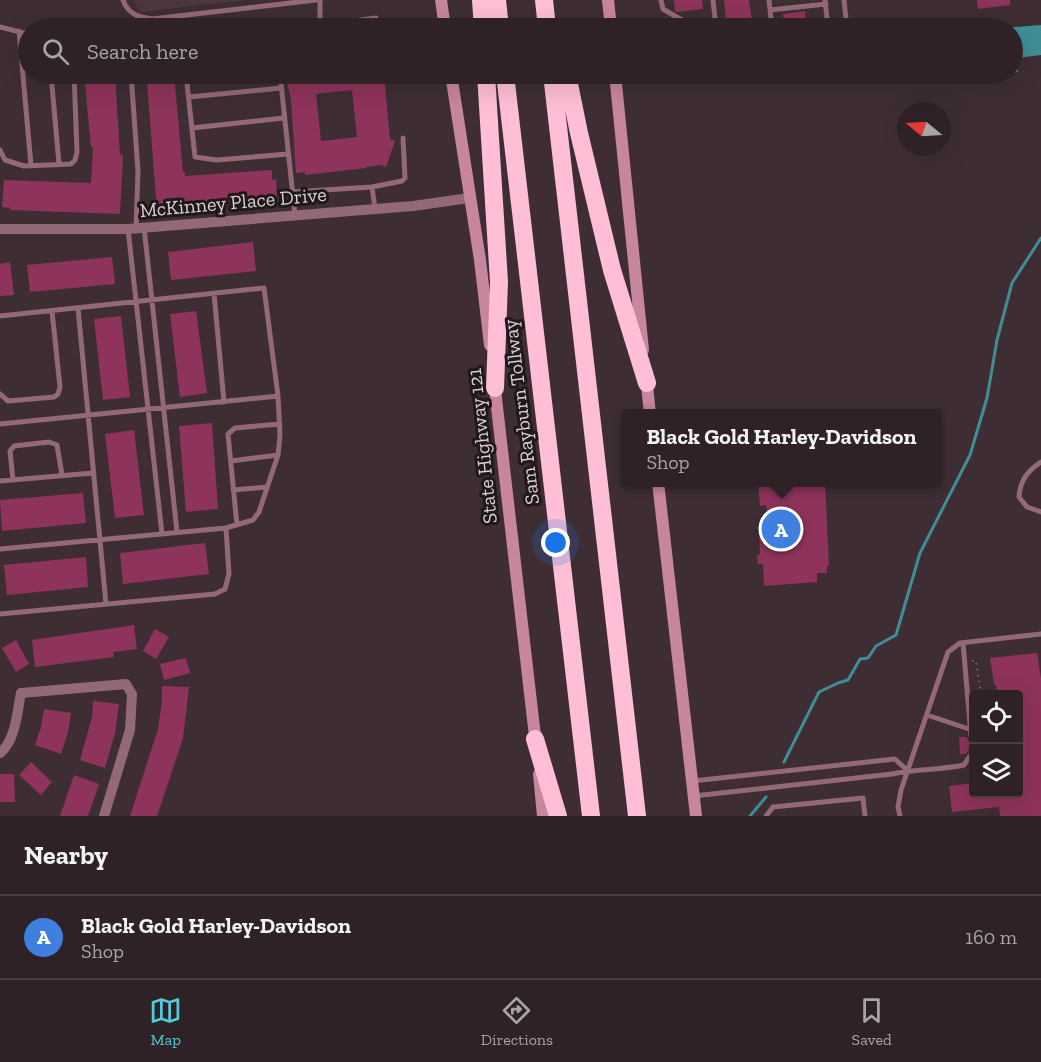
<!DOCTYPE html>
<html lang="en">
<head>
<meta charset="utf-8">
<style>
  :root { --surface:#2e2226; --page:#362a2e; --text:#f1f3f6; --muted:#a7a4a7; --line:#493f43; --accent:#52cbd8 }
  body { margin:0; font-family:"Zilla Slab",serif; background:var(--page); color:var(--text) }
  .controls { position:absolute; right:18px; bottom:18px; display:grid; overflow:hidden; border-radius:6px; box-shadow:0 6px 24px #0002 }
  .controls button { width:54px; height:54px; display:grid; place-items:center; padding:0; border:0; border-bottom:2px solid var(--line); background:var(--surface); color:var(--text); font:30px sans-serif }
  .compass { position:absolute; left:897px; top:102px; width:54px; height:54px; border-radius:50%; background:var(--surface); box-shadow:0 6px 24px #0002; rotate:288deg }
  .you { position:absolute; left:556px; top:543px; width:21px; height:21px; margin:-15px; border:4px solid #fff; border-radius:50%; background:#1a73e8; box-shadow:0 0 0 9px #1a73e833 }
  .badge { display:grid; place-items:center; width:39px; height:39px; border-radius:50%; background:var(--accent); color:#fff; font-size:20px; font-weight:700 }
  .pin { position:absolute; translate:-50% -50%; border:3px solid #fff; box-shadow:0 2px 6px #0006 }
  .popup { position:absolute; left:621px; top:409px; width:321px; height:78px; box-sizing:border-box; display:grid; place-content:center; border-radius:6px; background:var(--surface); filter:drop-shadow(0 2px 4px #0005); font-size:20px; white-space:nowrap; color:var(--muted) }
  .popup b { font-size:22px; color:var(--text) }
  .popup::after { content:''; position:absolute; left:50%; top:100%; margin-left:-12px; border:12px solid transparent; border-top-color:var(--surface) }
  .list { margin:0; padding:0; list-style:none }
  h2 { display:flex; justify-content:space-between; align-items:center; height:78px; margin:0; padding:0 24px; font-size:26px }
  h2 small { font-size:20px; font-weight:400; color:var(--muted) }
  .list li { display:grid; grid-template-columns:39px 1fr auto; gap:18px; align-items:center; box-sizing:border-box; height:84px; padding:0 24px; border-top:2px solid var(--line) }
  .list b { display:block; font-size:22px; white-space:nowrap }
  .list p { margin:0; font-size:20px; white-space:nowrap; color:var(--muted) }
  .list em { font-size:20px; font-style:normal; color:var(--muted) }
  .icon { flex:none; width:33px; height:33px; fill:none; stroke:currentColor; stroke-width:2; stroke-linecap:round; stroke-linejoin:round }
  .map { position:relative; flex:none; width:1041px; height:816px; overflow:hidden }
  .search { position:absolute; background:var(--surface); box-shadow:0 6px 24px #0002; left:18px; right:18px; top:18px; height:66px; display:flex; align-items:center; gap:15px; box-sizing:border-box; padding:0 21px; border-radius:33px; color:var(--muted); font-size:22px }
  .sheet { height:162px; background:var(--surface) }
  nav { display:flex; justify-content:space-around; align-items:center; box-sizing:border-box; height:84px; border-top:2px solid var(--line); background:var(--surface); font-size:16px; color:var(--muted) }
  nav a { display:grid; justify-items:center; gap:3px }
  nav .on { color:var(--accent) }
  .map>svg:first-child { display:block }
  .built { fill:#4d373f }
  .water { fill:#3f8e96 }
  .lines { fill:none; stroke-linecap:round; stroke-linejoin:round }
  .stream { stroke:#3f8e96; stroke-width:3 }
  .building { fill:#8e335b; fill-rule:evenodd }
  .path { stroke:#827579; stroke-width:1.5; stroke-dasharray:1.5 4.5; stroke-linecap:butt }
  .lane { stroke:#936877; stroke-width:5 }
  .street { stroke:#936877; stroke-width:10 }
  .secondary { stroke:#c8859e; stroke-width:12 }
  .highway { stroke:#febed5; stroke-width:18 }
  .labels { text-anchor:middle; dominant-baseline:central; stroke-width:6; stroke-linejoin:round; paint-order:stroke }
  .street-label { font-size:20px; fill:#dad0d3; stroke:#20181b }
</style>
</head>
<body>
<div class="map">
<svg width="1041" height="816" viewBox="0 0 1041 816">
  <rect width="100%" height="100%" fill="#3e2e33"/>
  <!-- built -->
  <path class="built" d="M133 0H245L140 12Z"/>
  <!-- water -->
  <path class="water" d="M1041 25V55L1017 58 1018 72 1013 73 1012 28H1004Z"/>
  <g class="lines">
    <!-- stream -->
    <path class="stream" d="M784 762 819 692 838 683 848 680 860 659 868 658 876 646 896 635 920 553 970 455 987 398 997 340 1012 283 1041 238
      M750 816 766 797"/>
  </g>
  <!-- building -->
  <path class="building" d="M674 0H702L703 9 677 12 675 11Z
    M724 0H749L753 28H727Z
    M977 0H1010V5L978 9Z
    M805 11 806 28H785L783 14Z
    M84 74H115L120 155H123L120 214 10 210 11 208 2 207 4 180 91 183 93 147H91Z
    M144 74H174L183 172H185V176L272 170V180L276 179 277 199 202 204V207L169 209V211L157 212 147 81H145Z
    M285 74H384L390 139 395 141 386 167 380 165 366 167V168L305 175V172L296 173 291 100ZM352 90 357 137 321 141 316 94Z
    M253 242 256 271 171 280 168 252Z
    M112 257 115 284 30 292 27 265Z
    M10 262 14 295 0 296V264Z
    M196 311 207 393 180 397 170 314Z
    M121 316 130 397 103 400 94 319Z
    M212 423 218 509 186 512 179 426Z
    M134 430 144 515 115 518 105 434Z
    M758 483H825L829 566H827V573H817V582L764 586 763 564H758L757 555 760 554 759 529H768L766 505 760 506Z
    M83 493 86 523 2 531 0 500Z
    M205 543 209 574 123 584 120 553Z
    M86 557 88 587 7 595 4 565Z
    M134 625 137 649 113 652 114 657 35 667 32 640Z
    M155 629 169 637 156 659 143 651Z
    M16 640 29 664 16 672 2 648Z
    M1037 653 1041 678V816H1000L999 807 952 812 949 786 974 783V794H1018V694H997L996 685H994L990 658Z
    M186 658 190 673 164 680 160 664Z
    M162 686 189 687 183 738 157 816H130L158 729 162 701Z
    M93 701 119 704 115 733 105 768 80 760 92 717Z
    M44 709 71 713 68 732 61 754 35 745 41 727Z
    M959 737H966L969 741 974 740V748L969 749 966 754H960Z
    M31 762 52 782 41 795 19 775Z
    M0 774H14L15 802H0Z
    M74 775 99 784 94 799 88 816H60Z"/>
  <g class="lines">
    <!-- path -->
    <path class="path" d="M972 661H976L981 694"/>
    <!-- lane -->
    <path class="lane" d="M123 0C128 14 138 17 152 19L316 0
      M661 0 663 9 680 19 704 28
      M713 0 716 28
      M769 0 772 28
      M825 0 828 28
      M844 0 847 28
      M770 10 826 4
      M339 23 376 18
      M320 24 339 23 340 28
      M0 27 28 34
      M284 28 320 24V0
      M19 31 31 165
      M51 74 59 164
      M131 74 138 171 136 228
      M186 74 195 157 217 160 288 154
      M280 74 295 215
      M189 97 281 88
      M192 128 284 118
      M0 150 5 160 24 166 71 164 75 160 77 152 74 74
      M372 187 402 181 405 178 403 138
      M292 192 372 187 375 209
      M144 227 177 532
      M128 229 162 534
      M214 293 224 402
      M78 308 106 604
      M0 316 264 288 278 396 280 435 278 455 259 512 253 520 226 528 0 549
      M0 394 8 401 54 397 58 394 60 387 52 311
      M0 424 278 396
      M231 461 278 455
      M1041 462C1027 471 1020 481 1019 497L1027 507 1041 512
      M13 480 10 451 14 446 49 442 57 445 62 475
      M0 481 93 473
      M233 490 267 487
      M237 525 228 434 235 428 280 424
      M0 614 215 594 225 589 229 574 226 528
      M963 643 971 736
      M927 715 969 729
      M693 781 895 759 908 771
      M694 796 892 774C916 769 940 770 964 765L972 753
      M766 816 773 807 863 798 865 816
      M900 816 898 807 901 790 948 652 960 643 1041 634"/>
    <!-- street -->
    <path class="street" d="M0 229H128L413 206 469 198
      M0 753C16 740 17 712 21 693L126 684 132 694 130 730 104 816"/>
    <!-- secondary -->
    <path class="secondary" d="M441 0 445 28
      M608 0 611 28
      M451 74 480 260 490 345
      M615 74 643 350
      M646 376 650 414
      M494 381 536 745
      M658 482 696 816
      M539 774 543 816"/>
    <!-- highway -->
    <path class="highway" d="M481 0 483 28
      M497 0 500 28
      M544 0 547 28
      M486 74 499 282 495 388
      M505 74 591 816
      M552 74 637 816
      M567 74 579 133 612 270 647 383
      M535 739 558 816"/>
  </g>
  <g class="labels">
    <!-- street labels -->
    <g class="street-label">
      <text transform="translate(233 202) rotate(-5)">McKinney Place Drive</text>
      <text transform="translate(521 412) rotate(-97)">Sam Rayburn Tollway</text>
      <text transform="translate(482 446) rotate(-96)">State Highway 121</text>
    </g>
  </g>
</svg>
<div class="controls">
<button><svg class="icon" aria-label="locate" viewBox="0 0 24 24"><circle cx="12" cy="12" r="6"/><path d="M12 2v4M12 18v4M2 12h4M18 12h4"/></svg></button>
<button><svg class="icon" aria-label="layers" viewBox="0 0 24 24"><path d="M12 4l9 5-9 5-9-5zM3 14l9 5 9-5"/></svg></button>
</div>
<svg class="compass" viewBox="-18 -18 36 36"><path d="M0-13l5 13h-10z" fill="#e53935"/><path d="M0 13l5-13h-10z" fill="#a7a4a7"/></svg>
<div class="you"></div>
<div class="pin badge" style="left:781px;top:529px;background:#3f7fe0">A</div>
<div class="popup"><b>Black Gold Harley-Davidson</b>Shop</div>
<div class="search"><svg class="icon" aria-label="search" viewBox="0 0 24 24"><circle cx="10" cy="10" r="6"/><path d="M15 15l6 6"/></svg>Search here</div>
</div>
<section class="sheet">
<h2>Nearby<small></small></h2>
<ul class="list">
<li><span class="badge" style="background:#3f7fe0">A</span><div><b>Black Gold Harley-Davidson</b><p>Shop</p></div><em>160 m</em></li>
</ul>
</section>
<nav>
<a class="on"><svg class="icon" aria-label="map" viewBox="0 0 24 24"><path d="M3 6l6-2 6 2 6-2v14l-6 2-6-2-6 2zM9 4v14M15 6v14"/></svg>Map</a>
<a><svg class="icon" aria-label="directions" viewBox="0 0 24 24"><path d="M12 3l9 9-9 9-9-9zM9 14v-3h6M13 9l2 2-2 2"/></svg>Directions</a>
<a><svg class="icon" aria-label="saved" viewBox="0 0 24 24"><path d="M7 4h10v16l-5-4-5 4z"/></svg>Saved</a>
</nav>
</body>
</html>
